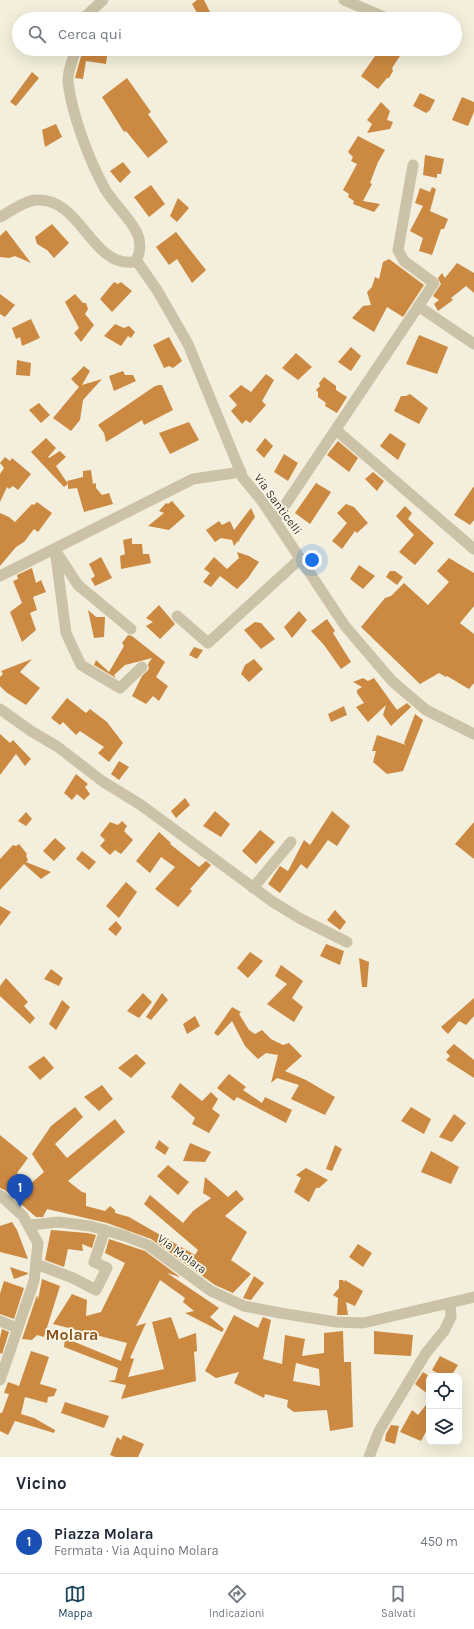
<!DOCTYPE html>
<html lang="it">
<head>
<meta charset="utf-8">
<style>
  :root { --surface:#fff; --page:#f6f6f7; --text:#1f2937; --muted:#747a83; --line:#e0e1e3; --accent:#1b465c }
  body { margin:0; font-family:Karla,sans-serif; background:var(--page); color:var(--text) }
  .controls { position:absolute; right:12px; bottom:12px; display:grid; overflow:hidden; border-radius:8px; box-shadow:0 4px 16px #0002 }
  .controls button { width:36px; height:36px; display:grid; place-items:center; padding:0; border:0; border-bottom:1px solid var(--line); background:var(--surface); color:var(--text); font:20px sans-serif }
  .you { position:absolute; left:312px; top:560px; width:14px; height:14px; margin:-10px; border:3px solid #fff; border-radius:50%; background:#1a73e8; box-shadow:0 0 0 6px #1a73e833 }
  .badge { display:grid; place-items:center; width:26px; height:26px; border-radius:50%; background:var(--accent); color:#fff; font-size:13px; font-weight:700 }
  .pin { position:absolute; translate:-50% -33px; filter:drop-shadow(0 1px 2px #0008) }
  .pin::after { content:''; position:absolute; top:21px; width:14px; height:12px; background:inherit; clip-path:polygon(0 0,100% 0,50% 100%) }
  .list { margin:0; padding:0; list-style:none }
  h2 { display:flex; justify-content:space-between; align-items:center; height:52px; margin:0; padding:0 16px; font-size:17px }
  h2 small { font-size:13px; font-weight:400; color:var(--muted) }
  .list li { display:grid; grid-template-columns:26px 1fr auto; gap:12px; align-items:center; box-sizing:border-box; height:64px; padding:0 16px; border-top:1px solid var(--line) }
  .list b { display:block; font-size:15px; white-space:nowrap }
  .list p { margin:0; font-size:13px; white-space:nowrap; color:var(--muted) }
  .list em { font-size:13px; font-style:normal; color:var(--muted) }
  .icon { flex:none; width:22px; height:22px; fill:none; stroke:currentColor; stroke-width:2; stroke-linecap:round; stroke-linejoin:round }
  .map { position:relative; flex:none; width:474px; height:1457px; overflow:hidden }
  .search { position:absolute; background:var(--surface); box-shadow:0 4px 16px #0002; left:12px; right:12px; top:12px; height:44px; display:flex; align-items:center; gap:10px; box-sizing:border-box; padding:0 14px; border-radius:22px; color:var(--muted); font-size:15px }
  .sheet { height:116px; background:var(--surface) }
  nav { display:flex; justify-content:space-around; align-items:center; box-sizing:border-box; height:56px; border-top:1px solid var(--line); background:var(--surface); font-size:11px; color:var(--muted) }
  nav a { display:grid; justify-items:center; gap:2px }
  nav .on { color:var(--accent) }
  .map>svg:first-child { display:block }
  .building { fill:#cc8942; fill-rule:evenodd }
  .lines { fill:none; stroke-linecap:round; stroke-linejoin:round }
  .minor { stroke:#ccc2a7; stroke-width:11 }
  .tertiary { stroke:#ccc2a7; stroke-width:11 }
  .labels { text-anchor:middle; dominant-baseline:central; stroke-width:3.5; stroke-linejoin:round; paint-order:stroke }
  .street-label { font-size:12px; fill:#393228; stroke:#fbf7e9 }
  .district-label { font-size:16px; font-weight:bold; fill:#8c561d; stroke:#fbf7e9 }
</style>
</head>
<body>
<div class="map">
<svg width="474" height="1457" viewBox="0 0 474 1457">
  <rect width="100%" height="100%" fill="#f3efdc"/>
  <!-- building -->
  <path class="building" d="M197 0H204L210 12 200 18 192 4Z
    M83 49H108L106 64 86 61 83 79 75 78Z
    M380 49H390L400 56 392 68 393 71 389 78H387L378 89 361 76Z
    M32 72 39 78 16 106 10 102Z
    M127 78 151 112 148 114 168 142 148 158 126 131 124 132 102 97Z
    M420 93 435 100 430 110 426 113 413 106Z
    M462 97 474 102V112L468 126 452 120Z
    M381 102 390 111 387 120 393 122 390 129 367 133 372 124 367 120Z
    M56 124 62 137 45 147 42 130Z
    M358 136 385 150 378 162 370 183 372 184 363 201 380 204 374 212 353 204 354 201 348 197 349 194 343 190 357 164 351 161 353 157 348 152Z
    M425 155 444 159 441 174H437V178L423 175Z
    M123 162 131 172 120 183 110 171Z
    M151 185 165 204 149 217 134 197Z
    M432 187 436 189 430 211 448 219 444 229H441L432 255 419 251 423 238 410 231 423 206 415 203 420 188 430 192Z
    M178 198 189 208 177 222 170 216Z
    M52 224 69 243 54 258 47 250 37 244 35 237Z
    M6 230 31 263 15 256 9 258 0 257V236Z
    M176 232 206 270 192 283 177 259 169 265 156 247Z
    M389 259 424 285 403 317 387 307 374 332 352 318 363 306 371 305 367 292 372 287 375 277 379 279 383 262Z
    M457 263 474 273V293L466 286 451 298 453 300 438 311 434 304 439 300 433 296 441 284 438 278 442 273 445 278Z
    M114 282 118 284 121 282 132 291 112 312 100 299Z
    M0 294 15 305 5 317 0 314Z
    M75 294 83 303H86L88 309 85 314 94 325 81 342 74 333 79 328 65 302Z
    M31 319 40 338 22 346 20 337 16 339 12 328Z
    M115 324 124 328 129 326 135 332 131 338 128 336 121 346 104 336Z
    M419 335 448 347 437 374 406 364Z
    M169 337 182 361 173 368 169 366 164 368 153 345Z
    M351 347 361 356 351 371 338 362Z
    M296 353 312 367 298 380 282 368Z
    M17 360 31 363 30 376 16 375Z
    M84 366 90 371 82 385 102 379 83 400 80 420 71 431 53 418 79 387 71 379Z
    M123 371 125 375H133L136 381 114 391 109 376Z
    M266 374 274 380 262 401 266 405 250 423 246 420 242 424 231 411 237 405 229 396 241 385 251 392Z
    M324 377 336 386V390L347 397 337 413 325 406 326 403 318 397V392L316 390 320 386 319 383Z
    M159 385H162L173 410 144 425 142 420 106 442 104 433 98 425 155 386Z
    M410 394 428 408 419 424 394 411 401 396H406Z
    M39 403 50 415 41 423 29 410Z
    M189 422 199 440 170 454 159 433Z
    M390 433 406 444 398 460 380 446Z
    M46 438 56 448 48 457 49 458 60 451 66 457 56 466 68 484 67 481 83 477V471L91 470 93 484 96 483V488L102 495 109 493 113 504 84 512 77 488 68 489V484L64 487 31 452Z
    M265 438 273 446 264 458 256 450Z
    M338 441 358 458 349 472 327 455Z
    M284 454 298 463 288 481 274 472Z
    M5 457 10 461 12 458 31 474 18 490 13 486 9 489 7 487 0 502V474L4 468 0 463Z
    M373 472 384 481 377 491 365 479Z
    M316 483 331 492 310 524 295 513Z
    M474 486V520L470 525 454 515Z
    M172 501 185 516 169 530 148 526 164 513 159 511 166 503 168 504Z
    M37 502 52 513 38 532 34 529 24 542 16 547 0 566V513L9 517 15 522 32 504 34 505Z
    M346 504 354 507 368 523 357 533 355 531 342 549 332 541 347 523 337 513Z
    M405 506 412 513 408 519 434 543 415 565 399 552 414 535 396 516Z
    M251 508 255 517 239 540 240 542 238 541 234 546 232 540 221 538 215 542 206 530 219 521 222 525 230 521 234 530Z
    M132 538V544H142L143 554H149L151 563 121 569 120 556 125 554 123 540Z
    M237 552 249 556 259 562 248 578 237 589 220 576 211 587 203 582 210 573 204 569 214 557 227 569 239 558Z
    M101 557 112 578 95 586 91 579 95 576 89 564Z
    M449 558 474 573V606L460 623 474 634V683L469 689 447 676 446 677 439 673 420 684 361 627 385 598 391 596 404 583 428 605 449 582 437 571Z
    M359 565 375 576 363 589 350 579Z
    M32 568 36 583 41 580 46 592 33 597 37 610 30 613 36 630 22 642 10 612 22 603 13 581 18 579 17 575Z
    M390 571H395L403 577 397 585 386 577Z
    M159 605 175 624 160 639 146 626 153 622 146 618Z
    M88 610 96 617H105L104 637 94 638Z
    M299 611 307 620 292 638 284 627Z
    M327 619 335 631 333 633 351 662 341 669 324 645 311 631Z
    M255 622 261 623 275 639 261 649 244 630Z
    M128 635 132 636 165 662 156 677 168 686 159 701 153 696 146 704 132 696 142 676 149 669 148 664 152 658 125 665 114 675 116 678 94 665 96 660 109 672 124 646 122 643Z
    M194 647 203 650 197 659 189 655Z
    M32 659 20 672 40 688 26 705 6 692 0 686V677L3 674 1 671Z
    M254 659 263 669 249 682 241 674 245 665Z
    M363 678 368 681 374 678 397 710 407 703 411 707 391 726 383 715 386 705 368 722 356 707 364 703 357 693V690L362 687 353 682Z
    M67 698 86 713 90 709 107 722 123 743 109 762 98 753 104 747 80 731 76 735 63 722 60 725 51 718Z
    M344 706 347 715 331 722 328 714Z
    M415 714 423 720 403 771 387 774 373 762 376 751H372L377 735 406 745 404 743Z
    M0 734 10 743 13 740 31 759 25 766 16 754 0 775Z
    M119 761 129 767 119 780 111 774Z
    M76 774 88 784 85 787 90 794 84 800 77 794 72 800 64 793Z
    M185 798 190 805 176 818 171 811Z
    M215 811 230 824 221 837 203 826Z
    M332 811 350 826 337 846 328 840 307 869 301 864 280 893 268 884 280 866 288 871 304 840 310 845Z
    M26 812 32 819 26 826 18 821Z
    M122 821 127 826 124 831 133 840 121 854 115 850 110 855 100 846 105 840 100 835 110 822 118 825Z
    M474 822V859L455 844Z
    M260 830 275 842 256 864 242 851Z
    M159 832 171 843 170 844 199 867 206 861 211 865 190 889 192 891 178 907 155 889 175 867 161 857 150 873 136 861Z
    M55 838 66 848 54 861 43 851Z
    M19 844 27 854 26 856 28 860 26 862 51 872 41 879 24 864 0 890V859L13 845 16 846Z
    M82 851 96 862 89 870 76 859Z
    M126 882 137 892 119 918 106 906Z
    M0 906 11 912 0 926Z
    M335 910 346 922 340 930 327 920Z
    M116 921 122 928 116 936 108 929Z
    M326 944 344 951 340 965 320 956Z
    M250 952 263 961 248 978 237 968Z
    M359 958 369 962 367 987H362Z
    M281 965 303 981 292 998 303 1007 294 1022 267 1004 287 984 275 976Z
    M51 969 63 978 59 986 44 979Z
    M6 978 28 1002 24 1006 35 1018 30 1024 0 996V986Z
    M143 993 152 1002 139 1018 127 1011Z
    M162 993 168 1000 151 1020 146 1017Z
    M474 998V1016L466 1025 459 1021 448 1034 441 1027Z
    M62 1000 70 1007 56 1030 49 1024Z
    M232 1007 241 1012 239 1014 249 1030 255 1034 262 1030 271 1039 283 1045 289 1043 302 1056 285 1071 306 1080 335 1097 325 1115 291 1099 299 1085 277 1078 271 1083 278 1055 266 1053 258 1059 245 1046 232 1021 218 1036 214 1033Z
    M195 1016 200 1026 187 1034 183 1024Z
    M454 1044 474 1060V1078L446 1060 450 1056 446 1052Z
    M136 1054 146 1063 131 1078 118 1068Z
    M44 1056 54 1068 40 1080 28 1067Z
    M229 1074 246 1087 243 1090 262 1103 265 1097 292 1110 286 1123 237 1097 234 1101 217 1088Z
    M180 1083 202 1101 211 1092 218 1099 212 1109 220 1115 209 1133 192 1124 195 1118 171 1097Z
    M102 1085 113 1099 99 1111 84 1097Z
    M75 1107 83 1117 55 1144 67 1158 115 1119 125 1132 68 1181 82 1192 86 1193V1206L105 1211 110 1206 115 1210V1213L129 1217 195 1255 198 1250 144 1204 150 1195 183 1223 193 1211 211 1198 203 1193 205 1177 228 1197 236 1190 244 1199 225 1216 247 1232 231 1260 251 1274 233 1293 215 1285 151 1239 107 1223 47 1209 43 1217H36L5 1190 0 1188V1135L28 1158 17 1173 29 1185 44 1172 32 1154 51 1126Z
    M411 1107 431 1119 424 1134 401 1121Z
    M454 1114 466 1123 452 1142 439 1137Z
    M159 1140 169 1148 165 1155 155 1148Z
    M190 1143 211 1152 205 1162 183 1161Z
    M335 1145 342 1149 332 1171 326 1169Z
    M431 1151 459 1167 451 1184 421 1172Z
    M168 1165 189 1182 178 1195 157 1176Z
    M306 1168 328 1180 319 1188H316L309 1202 294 1192 301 1178 296 1175Z
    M12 1222 17 1230 28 1259 0 1252V1226Z
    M51 1230 87 1233 96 1235 92 1248 82 1244 83 1251 68 1249 64 1267 45 1260Z
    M109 1239 145 1251 180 1277 167 1273 219 1308 210 1317 224 1329 222 1332 185 1313 194 1311 183 1302 185 1298 160 1280 136 1326 146 1323 130 1358 134 1359 128 1377 164 1369 152 1322 171 1317 179 1339 196 1333 197 1351 194 1352 196 1381 121 1399 126 1385 108 1381 115 1380 118 1368 64 1347 65 1338 121 1361 127 1343 53 1324 72 1294 87 1300 86 1316 101 1312 125 1263 105 1253Z
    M358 1244 372 1253 363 1267 349 1257Z
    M10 1267 28 1273V1274L14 1279Z
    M254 1276 264 1283 251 1300 246 1299 243 1298Z
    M42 1279 60 1286 44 1337 37 1335 32 1340 22 1339 37 1295 38 1300Z
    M339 1280H343L344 1282 345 1280 363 1291 355 1306 346 1302 348 1315H337L338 1298 333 1295 339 1288Z
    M4 1281 24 1288 14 1319 0 1314V1294Z
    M234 1315 258 1328 263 1317 271 1320 263 1359 282 1364 285 1335 305 1339 302 1356 324 1353V1333L343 1331 344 1362H351L353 1427 330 1431 327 1410 294 1412 287 1407 288 1400 265 1394 264 1398 234 1383 239 1372 216 1378 205 1371ZM296 1363 319 1369 320 1386 293 1381Z
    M2 1329 9 1332 2 1354 0 1353V1338Z
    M374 1331 413 1335 411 1356 374 1354Z
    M31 1351 49 1357 40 1384 57 1389 54 1396 48 1397 47 1403 25 1397 21 1414 34 1418 55 1430 54 1433 15 1421 8 1435 0 1431V1413H2L9 1394 4 1393 8 1382 19 1386Z
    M440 1356 458 1365 451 1376H442L432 1370Z
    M423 1372 429 1376V1395L415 1384Z
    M429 1401V1426L421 1441 400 1432 412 1410 418 1415Z
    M65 1402 109 1416 104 1428 61 1413Z
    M391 1425 399 1426 395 1444 385 1441 386 1434Z
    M123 1435 144 1444 138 1457H115L110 1455 117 1437 121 1440Z"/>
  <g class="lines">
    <!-- minor -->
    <path class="minor" d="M344 0 389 19
      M85 19 87 15 103 0
      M0 217C11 211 24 201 36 200 81 197 91 267 133 262 142 257 141 240 136 231 128 216 114 204 105 189 89 160 72 115 68 82 67 72 73 59 76 49
      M136 260 157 290 188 344 243 478 262 501 345 626 392 681 426 710 474 734
      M418 306 474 344
      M336 430 474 549
      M275 520 434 283 404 261 398 250 413 165
      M55 549 66 633 81 665 120 688 142 667
      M57 553 78 585 131 629
      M0 576 193 479 241 472
      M177 616 208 643 300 559
      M0 709 31 731 58 747 102 781 141 805 273 902 301 919 347 942
      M253 888 291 842
      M30 1225 59 1222 90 1226 125 1236 148 1245 211 1291 244 1306 280 1313 336 1322 363 1323 474 1297
      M36 1264 73 1278 96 1290 107 1268 94 1262 105 1230
      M0 1321 17 1328
      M369 1457 379 1431 426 1353 444 1331 451 1317 450 1303"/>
    <!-- tertiary -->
    <path class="tertiary" d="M0 1195 23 1216 38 1243 34 1281 0 1380"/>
  </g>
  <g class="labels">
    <!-- street labels -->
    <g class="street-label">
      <text transform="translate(278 504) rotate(54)">Via Santicelli</text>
      <text transform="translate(182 1254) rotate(36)">Via Molara</text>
    </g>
    <!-- district labels -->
    <g class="district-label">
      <text x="72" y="1334">Molara</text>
    </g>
  </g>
</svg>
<div class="controls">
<button><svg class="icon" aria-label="locate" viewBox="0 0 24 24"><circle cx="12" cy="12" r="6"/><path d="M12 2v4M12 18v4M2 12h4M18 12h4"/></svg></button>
<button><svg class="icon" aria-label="layers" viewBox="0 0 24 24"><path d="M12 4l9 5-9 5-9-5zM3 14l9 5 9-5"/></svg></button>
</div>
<div class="you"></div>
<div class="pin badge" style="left:20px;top:1207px;background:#1a4fb4">1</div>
<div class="search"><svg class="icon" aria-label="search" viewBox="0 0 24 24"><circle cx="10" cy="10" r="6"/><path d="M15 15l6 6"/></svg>Cerca qui</div>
</div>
<section class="sheet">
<h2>Vicino<small></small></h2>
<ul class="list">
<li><span class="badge" style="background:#1a4fb4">1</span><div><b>Piazza Molara</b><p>Fermata · Via Aquino Molara</p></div><em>450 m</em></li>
</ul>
</section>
<nav>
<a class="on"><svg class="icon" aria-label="map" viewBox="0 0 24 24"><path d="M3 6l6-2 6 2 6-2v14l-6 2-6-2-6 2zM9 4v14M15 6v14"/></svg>Mappa</a>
<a><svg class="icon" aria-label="directions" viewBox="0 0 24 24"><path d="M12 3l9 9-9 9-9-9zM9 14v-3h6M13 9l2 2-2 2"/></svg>Indicazioni</a>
<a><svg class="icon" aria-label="saved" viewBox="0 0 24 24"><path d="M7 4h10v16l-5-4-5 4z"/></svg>Salvati</a>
</nav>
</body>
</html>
